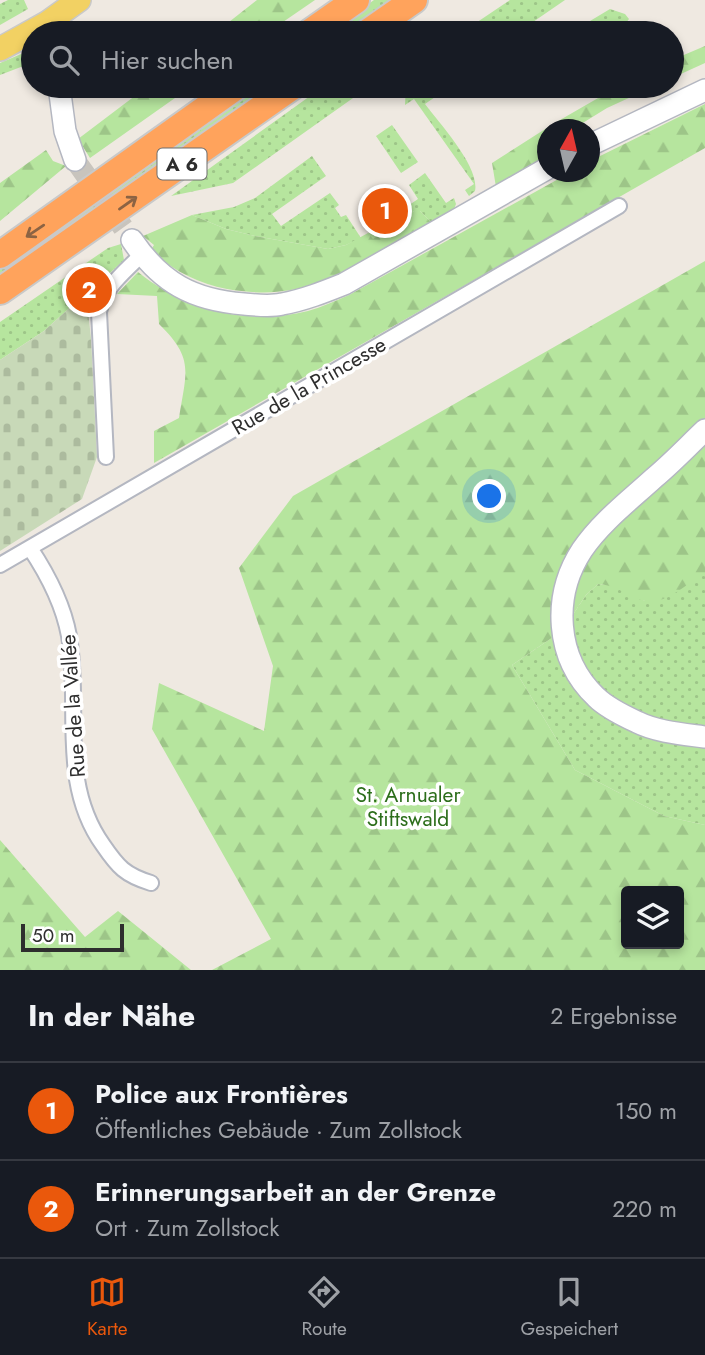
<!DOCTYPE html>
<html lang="de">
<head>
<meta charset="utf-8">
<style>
  :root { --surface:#171b24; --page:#242831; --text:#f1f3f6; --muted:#9ea1a6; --line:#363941; --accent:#ea580c }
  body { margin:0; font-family:Jost,sans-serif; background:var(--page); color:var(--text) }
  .controls { position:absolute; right:21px; bottom:21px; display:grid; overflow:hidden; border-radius:7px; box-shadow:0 4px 10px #0003 }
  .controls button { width:63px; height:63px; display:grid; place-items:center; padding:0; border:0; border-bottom:2px solid var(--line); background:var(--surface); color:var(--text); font:35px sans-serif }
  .compass { position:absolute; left:537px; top:119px; width:63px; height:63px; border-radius:50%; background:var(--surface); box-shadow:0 4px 10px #0003; rotate:8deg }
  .scale { position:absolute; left:21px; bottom:18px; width:103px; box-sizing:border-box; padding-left:7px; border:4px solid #2e2e2e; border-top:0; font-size:19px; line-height:24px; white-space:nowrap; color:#2e2e2e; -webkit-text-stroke:5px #fff; paint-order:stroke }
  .you { position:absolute; left:490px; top:497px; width:24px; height:24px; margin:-18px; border:5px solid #fff; border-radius:50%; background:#1a73e8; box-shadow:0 0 0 10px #1a73e833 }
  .badge { display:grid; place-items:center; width:46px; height:46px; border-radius:50%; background:var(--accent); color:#fff; font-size:23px; font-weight:700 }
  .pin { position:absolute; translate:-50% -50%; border:4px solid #fff; box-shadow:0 2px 7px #0006 }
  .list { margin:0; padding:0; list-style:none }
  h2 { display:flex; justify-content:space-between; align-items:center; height:91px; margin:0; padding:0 28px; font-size:30px }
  h2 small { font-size:23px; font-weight:400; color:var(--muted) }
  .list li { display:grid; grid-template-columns:46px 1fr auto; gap:21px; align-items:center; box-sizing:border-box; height:98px; padding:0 28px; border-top:2px solid var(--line) }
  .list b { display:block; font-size:26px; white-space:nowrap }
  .list p { margin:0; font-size:23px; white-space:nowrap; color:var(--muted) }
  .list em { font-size:23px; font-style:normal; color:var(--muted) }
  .icon { flex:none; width:38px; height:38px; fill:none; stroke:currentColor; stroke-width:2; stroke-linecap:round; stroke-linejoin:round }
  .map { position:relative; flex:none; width:705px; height:970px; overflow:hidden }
  .search { position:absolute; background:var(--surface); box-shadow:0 4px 10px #0003; left:21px; right:21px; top:21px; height:77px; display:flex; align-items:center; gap:18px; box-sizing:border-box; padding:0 24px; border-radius:38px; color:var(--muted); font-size:26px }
  .sheet { height:287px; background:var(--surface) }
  nav { display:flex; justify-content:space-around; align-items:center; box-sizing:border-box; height:98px; border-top:2px solid var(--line); background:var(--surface); font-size:19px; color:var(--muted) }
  nav a { display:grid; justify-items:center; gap:4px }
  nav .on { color:var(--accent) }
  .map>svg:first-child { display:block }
  .grass { fill:url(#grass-dots) }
  .forest { fill:url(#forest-firs); fill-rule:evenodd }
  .cemetery { fill:url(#cemetery-stones) }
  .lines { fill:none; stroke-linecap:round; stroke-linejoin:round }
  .secondary-tunnel { stroke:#c8c4bd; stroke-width:21; stroke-dasharray:21 10; stroke-linecap:butt }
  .street-casing { stroke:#b4b7c1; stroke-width:18 }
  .secondary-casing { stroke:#b4b7c1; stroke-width:24 }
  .primary-casing { stroke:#c9c9c9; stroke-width:26 }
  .highway-casing { stroke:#c9c9c9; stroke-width:30 }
  .street { stroke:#fff; stroke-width:14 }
  .secondary { stroke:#fff; stroke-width:21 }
  .primary { stroke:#f2d163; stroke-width:23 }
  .highway { stroke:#ffa35c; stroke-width:26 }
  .oneway { stroke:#8c6343 }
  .labels { text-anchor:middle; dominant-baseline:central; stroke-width:7; stroke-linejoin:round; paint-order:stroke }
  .shield { fill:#fff; stroke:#6d6d6d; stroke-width:2 }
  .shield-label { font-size:19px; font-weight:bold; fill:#2e2e2e }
  .street-label { font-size:21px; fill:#2e2e2e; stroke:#fff }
  .park-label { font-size:21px; fill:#2c6e1b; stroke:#fff }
</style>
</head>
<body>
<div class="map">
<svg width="705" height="970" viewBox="0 0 705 970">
  <defs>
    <pattern id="grass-dots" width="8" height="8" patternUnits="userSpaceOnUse" patternTransform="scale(1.75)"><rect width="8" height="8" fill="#b6e59e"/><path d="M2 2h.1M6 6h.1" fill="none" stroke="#9dc588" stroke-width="1.8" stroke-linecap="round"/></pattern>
    <pattern id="forest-firs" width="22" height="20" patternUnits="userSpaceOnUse" patternTransform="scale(1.75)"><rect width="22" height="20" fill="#b6e59e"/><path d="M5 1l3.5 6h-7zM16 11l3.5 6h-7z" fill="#9dc588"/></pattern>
    <pattern id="cemetery-stones" width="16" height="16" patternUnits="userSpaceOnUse" patternTransform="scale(1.75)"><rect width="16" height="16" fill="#c8d9b8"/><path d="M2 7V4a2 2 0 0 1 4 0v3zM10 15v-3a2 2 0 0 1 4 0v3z" fill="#acbb9e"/></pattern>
  </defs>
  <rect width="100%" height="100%" fill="#efe9e1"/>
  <!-- grass -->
  <path class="grass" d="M8 0H24L28 9 0 25V4Z
    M374 0H397L351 33H328Z
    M510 0H565L517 33H461Z
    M610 9 625 14 629 19C616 39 591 33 570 33Z
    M33 49V64L26 65 0 75V63Z
    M256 86H276L0 279V269L60 229Z
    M324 86H370L233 183 171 196Z
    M406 86H451L425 104C440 124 480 167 475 191L469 196 465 190 474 184 414 99 405 105Z
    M392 125 418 162 401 173 376 136Z
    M312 156 326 176 272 214 281 226 330 193 339 205 335 208 341 217 346 215 361 238 346 245 328 249 255 236 226 229 192 215 234 207 255 198Z
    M425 173 446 203 454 198 456 204 454 209 432 223 420 211H414L373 240 368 233 418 199 409 185Z
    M121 244 124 260 99 283 88 288 86 293 44 331 0 360V322L108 248Z
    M702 575H705V825L664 816 575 770 512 665 562 631 586 595 598 584 611 585 645 601Z"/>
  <!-- forest -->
  <path class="forest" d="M257 0H315L267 33H215Z
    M705 46V63L672 78V60Z
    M148 86H192L90 158 78 139Z
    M619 86H655L607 108 573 129 548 130 547 155 496 187 492 163 553 124Z
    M705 104V148L154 463V431L179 418C186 372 195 359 159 324L157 296 117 294 138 272C185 310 247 326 308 311 322 307 335 301 349 295L571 172H590V161Z
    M46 150 53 161 66 166 0 221V183Z
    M414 211H420L432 223C395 243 336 281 296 289 273 294 250 293 227 289 197 283 173 271 151 250L154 245 143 236 192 215 226 229 255 236 328 249 346 245 368 233 373 239Z
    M705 261V575C685 582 669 605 645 601 628 598 619 585 598 584L586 595 562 631 512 665 575 770 664 816 705 825V970H212L271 939 152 729 159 683 264 731 273 666 239 568 293 496ZM626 891H679V944H626Z
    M0 840 85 937 118 911 191 970H0Z"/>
  <!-- cemetery -->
  <path class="cemetery" d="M86 293 91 338 97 457 82 499 0 551V360L44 331Z"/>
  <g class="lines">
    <!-- secondary-tunnel -->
    <path class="secondary-tunnel" d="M75 160 132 240"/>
    <!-- street casing -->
    <g class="street-casing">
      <path id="street" d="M106 457 99 312C104 287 124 273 141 255
        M30 548C48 575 63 603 69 636 81 706 58 782 103 845 118 867 125 875 151 883
        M0 565 619 206"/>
    </g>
    <!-- secondary casing -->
    <g class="secondary-casing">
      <path id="secondary" d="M59 86 65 131 75 160
        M590 145 705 90
        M132 240C161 283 193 300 244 304 256 305 270 307 282 304 304 300 324 292 344 284L548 168
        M705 430C688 446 672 463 654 478 630 500 601 522 582 550 552 596 555 658 596 697 606 707 624 716 637 722 657 732 683 734 705 737"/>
    </g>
    <!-- primary casing -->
    <g class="primary-casing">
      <path id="primary" d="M0 49 47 23 79 0"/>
    </g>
    <!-- highway casing -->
    <g class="highway-casing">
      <path id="highway" d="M309 33 356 0
        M367 33 414 0
        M0 255 237 86
        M0 291 293 86"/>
    </g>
    <!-- street -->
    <use href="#street" class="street"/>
    <!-- secondary -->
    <use href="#secondary" class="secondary"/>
    <!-- primary -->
    <use href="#primary" class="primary"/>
    <!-- highway -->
    <use href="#highway" class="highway"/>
  </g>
  <!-- one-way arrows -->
  <defs><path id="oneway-shaft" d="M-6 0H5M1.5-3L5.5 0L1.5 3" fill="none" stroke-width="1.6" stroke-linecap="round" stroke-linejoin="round" transform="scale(1.75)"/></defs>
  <g class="oneway">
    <use href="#oneway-shaft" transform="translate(128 203) rotate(-35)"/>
    <use href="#oneway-shaft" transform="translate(35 231) rotate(146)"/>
  </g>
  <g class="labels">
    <!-- shield labels -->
    <rect class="shield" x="157.5" y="148.5" width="49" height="31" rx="5"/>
    <g class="shield-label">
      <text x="182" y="164">A 6</text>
    </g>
    <!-- street labels -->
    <g class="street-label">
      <text transform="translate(309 386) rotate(-30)">Rue de la Princesse</text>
      <text transform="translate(73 706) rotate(-94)">Rue de la Vallée</text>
    </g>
    <!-- park labels -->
    <g class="park-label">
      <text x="408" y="795">St. Arnualer<tspan x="408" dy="24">Stiftswald</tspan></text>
    </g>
  </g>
</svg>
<div class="controls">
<button><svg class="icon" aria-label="layers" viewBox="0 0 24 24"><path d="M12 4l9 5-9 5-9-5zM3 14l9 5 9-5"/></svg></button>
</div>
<svg class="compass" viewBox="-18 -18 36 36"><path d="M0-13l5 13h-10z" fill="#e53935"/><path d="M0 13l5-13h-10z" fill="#9ea1a6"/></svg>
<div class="scale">50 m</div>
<div class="you"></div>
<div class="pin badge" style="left:385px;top:211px">1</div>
<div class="pin badge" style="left:89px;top:290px">2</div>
<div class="search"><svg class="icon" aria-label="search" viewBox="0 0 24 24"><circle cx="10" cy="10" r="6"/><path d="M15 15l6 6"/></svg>Hier suchen</div>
</div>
<section class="sheet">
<h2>In der Nähe<small>2 Ergebnisse</small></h2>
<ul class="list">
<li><span class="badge">1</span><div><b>Police aux Frontières</b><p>Öffentliches Gebäude · Zum Zollstock</p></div><em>150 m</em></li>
<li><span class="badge">2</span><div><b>Erinnerungsarbeit an der Grenze</b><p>Ort · Zum Zollstock</p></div><em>220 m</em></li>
</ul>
</section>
<nav>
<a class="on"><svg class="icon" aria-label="map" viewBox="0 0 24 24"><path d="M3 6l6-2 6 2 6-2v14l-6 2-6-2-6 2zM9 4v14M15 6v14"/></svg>Karte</a>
<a><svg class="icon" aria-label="directions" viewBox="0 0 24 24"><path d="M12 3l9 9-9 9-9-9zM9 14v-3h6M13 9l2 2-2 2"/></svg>Route</a>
<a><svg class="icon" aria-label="saved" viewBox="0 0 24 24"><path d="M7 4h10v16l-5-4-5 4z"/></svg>Gespeichert</a>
</nav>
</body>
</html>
